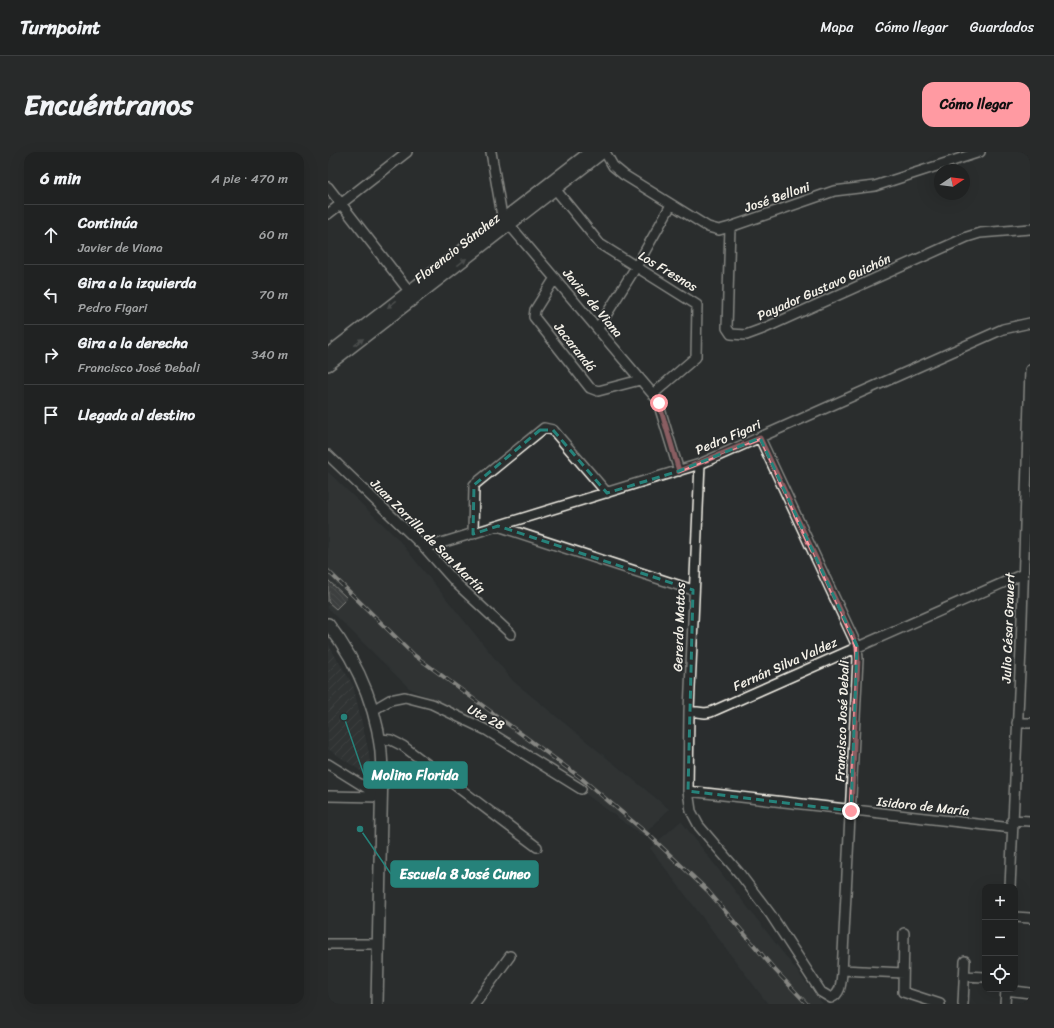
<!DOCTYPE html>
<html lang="es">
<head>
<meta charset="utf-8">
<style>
  :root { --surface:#202222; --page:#282a2a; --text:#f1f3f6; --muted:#a2a4a5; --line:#3d3f40; --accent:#ff9aa2 }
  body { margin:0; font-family:Sriracha,sans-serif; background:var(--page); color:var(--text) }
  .controls { position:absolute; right:12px; bottom:12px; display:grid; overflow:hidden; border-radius:8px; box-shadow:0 4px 16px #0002 }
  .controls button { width:36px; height:36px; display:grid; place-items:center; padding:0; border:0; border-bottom:1px solid var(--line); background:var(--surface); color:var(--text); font:20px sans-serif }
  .compass { position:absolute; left:606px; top:12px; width:36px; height:36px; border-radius:50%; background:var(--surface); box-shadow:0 4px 16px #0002; rotate:77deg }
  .stop { position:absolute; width:12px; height:12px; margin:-9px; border:3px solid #ff9aa2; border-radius:50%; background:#fff }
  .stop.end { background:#ff9aa2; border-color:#fff; box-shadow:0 1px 4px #0008 }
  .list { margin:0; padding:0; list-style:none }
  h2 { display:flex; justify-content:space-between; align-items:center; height:52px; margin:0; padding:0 16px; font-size:17px }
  h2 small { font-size:13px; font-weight:400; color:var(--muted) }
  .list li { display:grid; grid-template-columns:26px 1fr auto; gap:12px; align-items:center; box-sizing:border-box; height:60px; padding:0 16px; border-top:1px solid var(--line) }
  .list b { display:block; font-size:15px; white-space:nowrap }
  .list p { margin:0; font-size:13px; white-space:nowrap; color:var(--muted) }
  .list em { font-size:13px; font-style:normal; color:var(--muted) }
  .icon { flex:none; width:22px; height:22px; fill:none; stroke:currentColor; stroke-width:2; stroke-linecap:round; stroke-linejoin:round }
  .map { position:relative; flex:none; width:702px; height:852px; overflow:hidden; border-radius:12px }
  header { display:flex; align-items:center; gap:24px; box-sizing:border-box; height:56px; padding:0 20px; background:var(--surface); border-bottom:1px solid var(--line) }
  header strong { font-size:19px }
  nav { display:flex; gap:22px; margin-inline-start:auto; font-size:14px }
  .intro { display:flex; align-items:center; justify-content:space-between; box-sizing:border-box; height:96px; padding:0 24px }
  h1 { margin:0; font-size:28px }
  .button { padding:10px 18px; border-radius:12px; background:var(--accent); color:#111; font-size:14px; font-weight:700 }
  main { display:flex; gap:24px; padding:0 24px }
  aside { flex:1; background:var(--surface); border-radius:12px; box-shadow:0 4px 16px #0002 }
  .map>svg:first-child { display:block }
  .built { fill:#373a3a }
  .industrial { fill:url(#industrial-furrows) }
  .building { fill:url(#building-back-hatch); stroke:#f4f1e8 }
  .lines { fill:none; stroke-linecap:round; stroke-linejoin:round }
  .minor-casing { stroke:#f4f1e8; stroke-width:12 }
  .tertiary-casing { stroke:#f4f1e8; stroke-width:14 }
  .minor { stroke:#2a2d2e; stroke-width:9 }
  .tertiary { stroke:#2a2d2e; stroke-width:11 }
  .rail-casing { stroke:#f4f1e8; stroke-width:4 }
  .rail { stroke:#2a2d2e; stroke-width:2.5; stroke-dasharray:8; stroke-linecap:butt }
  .oneway { fill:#71726f }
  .route { stroke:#ff9aa2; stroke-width:5 }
  .marked { fill:none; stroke:#26827a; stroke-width:3; stroke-dasharray:8 5; stroke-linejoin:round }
  .labels { text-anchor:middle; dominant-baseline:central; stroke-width:3; stroke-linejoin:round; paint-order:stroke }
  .street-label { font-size:13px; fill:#f4f1e8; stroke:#2a2d2e }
  .leader { fill:none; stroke:#26827a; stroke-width:1.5 }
  .callout-dot { fill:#26827a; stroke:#2a2d2e; stroke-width:1.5 }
  .callout { fill:#26827a; stroke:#26827a; stroke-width:1.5 }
  .callout-label { font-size:14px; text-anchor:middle; font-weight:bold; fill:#fff }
</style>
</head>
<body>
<header>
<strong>Turnpoint</strong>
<nav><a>Mapa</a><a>Cómo llegar</a><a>Guardados</a></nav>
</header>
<div class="intro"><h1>Encuéntranos</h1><a class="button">Cómo llegar</a></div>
<main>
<aside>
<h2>6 min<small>A pie · 470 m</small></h2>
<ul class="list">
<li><svg class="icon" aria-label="ahead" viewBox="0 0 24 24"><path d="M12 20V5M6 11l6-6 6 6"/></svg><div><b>Continúa</b><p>Javier de Viana</p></div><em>60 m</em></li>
<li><svg class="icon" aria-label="left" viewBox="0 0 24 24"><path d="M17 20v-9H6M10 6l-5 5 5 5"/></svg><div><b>Gira a la izquierda</b><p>Pedro Figari</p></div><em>70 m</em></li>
<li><svg class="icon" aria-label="right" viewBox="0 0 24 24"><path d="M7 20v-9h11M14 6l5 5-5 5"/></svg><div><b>Gira a la derecha</b><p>Francisco José Debali</p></div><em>340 m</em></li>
<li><svg class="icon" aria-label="arrive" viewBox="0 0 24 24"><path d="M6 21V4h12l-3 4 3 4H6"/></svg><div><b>Llegada al destino</b></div></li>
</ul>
</aside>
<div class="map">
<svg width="702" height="852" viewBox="0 0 702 852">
  <defs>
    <pattern id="industrial-furrows" width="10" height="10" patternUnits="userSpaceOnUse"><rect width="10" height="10" fill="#373a3a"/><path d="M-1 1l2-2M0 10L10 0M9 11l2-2" fill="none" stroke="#555756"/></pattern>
    <pattern id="building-back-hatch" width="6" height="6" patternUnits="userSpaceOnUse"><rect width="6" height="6" fill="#555756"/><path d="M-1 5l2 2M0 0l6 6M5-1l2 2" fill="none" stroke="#6e706e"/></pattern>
  </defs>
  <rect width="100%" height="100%" fill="#2a2d2e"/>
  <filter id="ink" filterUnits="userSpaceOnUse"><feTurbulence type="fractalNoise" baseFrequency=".025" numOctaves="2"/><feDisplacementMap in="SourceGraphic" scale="8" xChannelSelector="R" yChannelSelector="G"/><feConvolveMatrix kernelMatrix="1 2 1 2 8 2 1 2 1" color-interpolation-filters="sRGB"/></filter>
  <g filter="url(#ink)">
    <!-- built -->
    <path class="built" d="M0 320 69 386 185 529 341 657 315 684 180 585 81 536 0 456Z
      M353 669 489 845 495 852H440L322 696Z"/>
    <!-- industrial -->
    <path class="industrial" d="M0 492 25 533 41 601 43 626 0 597Z"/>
    <!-- building -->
    <path class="building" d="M0 428 19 446 8 457 0 450Z"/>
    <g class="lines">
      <!-- minor casing -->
      <g class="minor-casing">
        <path id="minor" d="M163 0 174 64 329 247 351 319
          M277 0 285 14 296 23 380 75 391 78 402 75 506 39 547 34 652 0
          M223 32 272 92 369 153 368 205 325 242
          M0 35 85 144
          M0 62 79 0
          M402 75 399 176 403 182 418 183 437 176 639 85 652 81 702 77
          M227 126 207 158 206 165 262 236 270 239 312 228
          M270 176 308 115 343 53
          M0 303 97 396 129 432 183 482
          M372 312 361 559 360 639 363 659 371 674 412 722 443 763 493 840 503 846C513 842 513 831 514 821L530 507 529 494 432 286
          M170 374 365 438
          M145 382 146 333 216 276 225 278 279 341
          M97 396 372 312 675 177 702 171
          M45 558 62 548 77 545 104 552 158 578 253 637
          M361 559 377 561 383 560 695 422
          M689 571H702
          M52 587 63 588 75 594 209 695
          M0 612 53 645
          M360 639 684 676
          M0 644 51 645
          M684 668 702 669
          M682 735 693 497 702 218
          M687 765 702 766
          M576 781 575 840 612 852
          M0 792H50
          M514 818 575 821
          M636 824 657 825
          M678 838 702 841
          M147 852 182 804
          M635 852 637 809
          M677 852 678 837"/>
      </g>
      <!-- tertiary casing -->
      <g class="tertiary-casing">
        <path id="tertiary" d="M0 202 262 0
          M0 213 275 0
          M0 472C32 513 53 565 54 616L49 852"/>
      </g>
      <!-- minor -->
      <use href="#minor" class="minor"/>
      <!-- tertiary -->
      <use href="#tertiary" class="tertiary"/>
      <!-- rail casing -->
      <g class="rail-casing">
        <path id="rail" d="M0 419 86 503 253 626 323 685 380 739 447 818 479 852"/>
      </g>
      <!-- rail -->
      <use href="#rail" class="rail"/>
    </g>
    <!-- one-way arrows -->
    <defs><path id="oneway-solid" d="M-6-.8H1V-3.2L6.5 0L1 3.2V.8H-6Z"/></defs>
    <g class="oneway">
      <use href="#oneway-solid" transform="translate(134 110) rotate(-38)"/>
      <use href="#oneway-solid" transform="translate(64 152) rotate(142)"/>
      <use href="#oneway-solid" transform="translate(31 190) rotate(-38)"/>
    </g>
  </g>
  <g class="lines" filter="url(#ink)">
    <!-- route -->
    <path class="route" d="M331 251 351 319 432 286 529 494 530 507 523 659"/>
  </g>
  <!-- marked area -->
  <path d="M0 0H702V852H0ZM212 278H225L279 341 351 319 432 286 529 494 523 659 360 639 365 438 170 374 145 382 146 333Z" fill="#2a2d2e" fill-opacity=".55" fill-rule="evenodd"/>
  <path class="marked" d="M212 278H225L279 341 351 319 432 286 529 494 523 659 360 639 365 438 170 374 145 382 146 333Z"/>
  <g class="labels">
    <!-- street labels -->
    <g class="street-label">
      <text transform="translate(449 45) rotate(-19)">José Belloni</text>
      <text transform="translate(129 96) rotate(-38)">Florencio Sánchez</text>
      <text transform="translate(340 119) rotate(31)">Los Fresnos</text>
      <text transform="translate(496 135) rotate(-24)">Payador Gustavo Guichón</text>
      <text transform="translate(265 151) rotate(50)">Javier de Viana</text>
      <text transform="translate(247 195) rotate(52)">Jacarandá</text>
      <text transform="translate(400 285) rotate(-23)">Pedro Figari</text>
      <text transform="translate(100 384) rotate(45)">Juan Zorrilla de San Martín</text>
      <text transform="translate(351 475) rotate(-88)">Gererdo Mattos</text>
      <text transform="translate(680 476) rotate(-88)">Julio César Grauert</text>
      <text transform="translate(457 512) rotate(-24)">Fernán Silva Valdez</text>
      <text transform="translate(158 565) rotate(28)">Ute 28</text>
      <text transform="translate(514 569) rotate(-88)">Francisco José Debali</text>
      <text transform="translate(595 654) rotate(6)">Isidoro de María</text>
    </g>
  </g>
  <!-- callouts -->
  <path class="leader" d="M16 565L36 623M32 677L63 722"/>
  <g class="callout-dot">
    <circle cx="16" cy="565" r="4"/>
    <circle cx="32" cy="677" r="4"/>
  </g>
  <g class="callout">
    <rect x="36" y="610" width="103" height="26" rx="4"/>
    <rect x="63" y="709" width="147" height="26" rx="4"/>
  </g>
  <g class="callout-label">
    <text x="87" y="628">Molino Florida</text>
    <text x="137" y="727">Escuela 8 José Cuneo</text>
  </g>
</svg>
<div class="controls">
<button>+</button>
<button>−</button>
<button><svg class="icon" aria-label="locate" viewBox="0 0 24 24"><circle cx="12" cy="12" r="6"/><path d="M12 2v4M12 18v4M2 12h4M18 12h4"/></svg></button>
</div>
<svg class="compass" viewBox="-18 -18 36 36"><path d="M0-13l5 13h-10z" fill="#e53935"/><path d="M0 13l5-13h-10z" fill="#a2a4a5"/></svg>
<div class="stop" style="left:331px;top:251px"></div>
<div class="stop end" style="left:523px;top:659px"></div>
</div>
</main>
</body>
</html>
